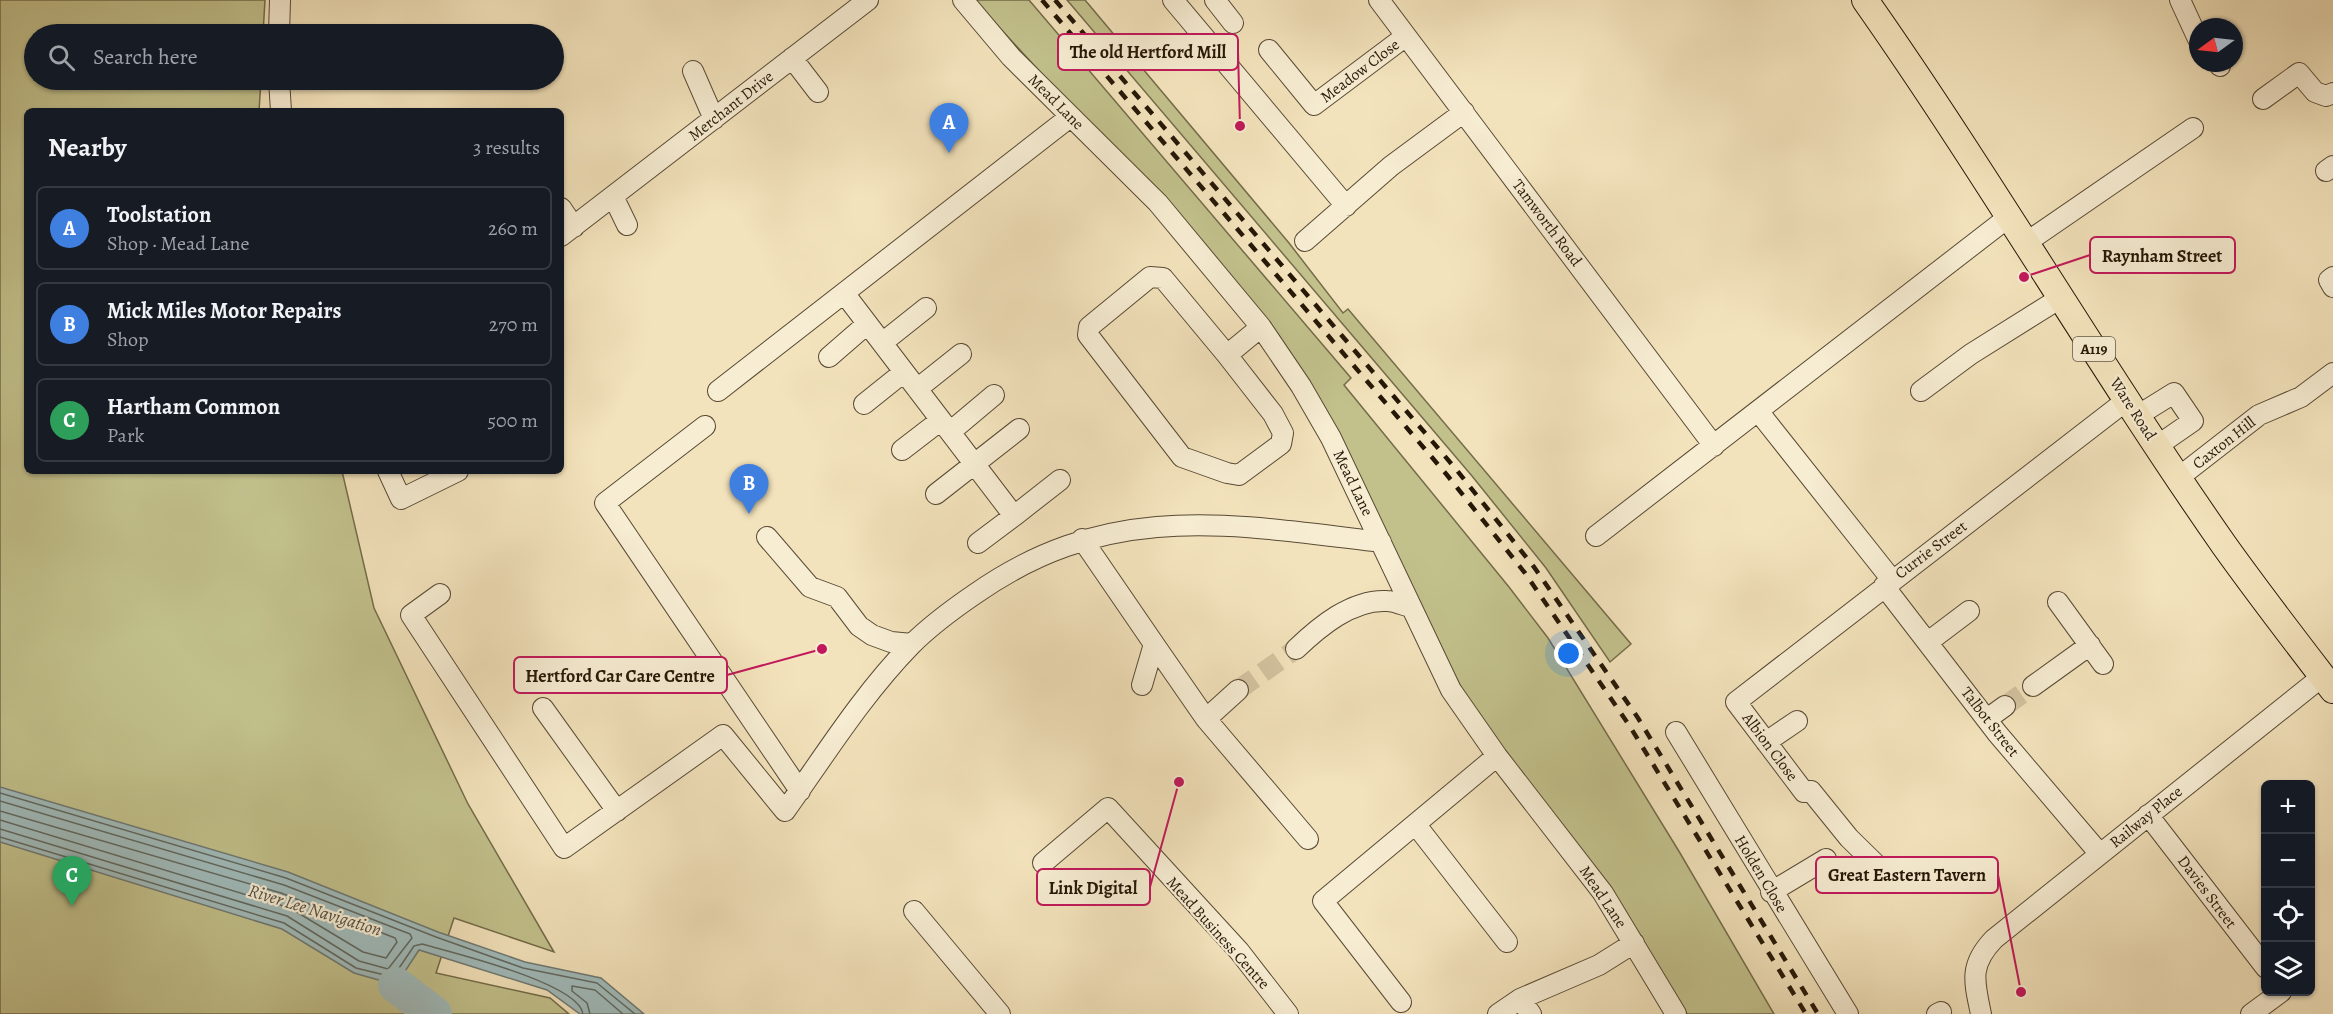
<!DOCTYPE html>
<html lang="en">
<head>
<meta charset="utf-8">
<style>
  :root { --surface:#171b24; --page:#20242c; --text:#f1f3f6; --muted:#9ea1a6; --line:#363941; --accent:#2563eb }
  body { margin:0; font-family:Alegreya,serif; background:var(--page); color:var(--text) }
  .controls { position:absolute; right:18px; bottom:18px; display:grid; overflow:hidden; border-radius:9px; box-shadow:0 2px 4px #0004 }
  .controls button { width:54px; height:54px; display:grid; place-items:center; padding:0; border:0; border-bottom:2px solid var(--line); background:var(--surface); color:var(--text); font:30px sans-serif }
  .compass { position:absolute; left:2189px; top:18px; width:54px; height:54px; border-radius:50%; background:var(--surface); box-shadow:0 2px 4px #0004; rotate:255deg }
  .you { position:absolute; left:1569px; top:654px; width:21px; height:21px; margin:-15px; border:4px solid #fff; border-radius:50%; background:#1a73e8; box-shadow:0 0 0 9px #1a73e833 }
  .badge { display:grid; place-items:center; width:39px; height:39px; border-radius:50%; background:var(--accent); color:#fff; font-size:20px; font-weight:700 }
  .pin { position:absolute; translate:-50% -50px; filter:drop-shadow(0 2px 3px #0008) }
  .pin::after { content:''; position:absolute; top:32px; width:21px; height:18px; background:inherit; clip-path:polygon(0 0,100% 0,50% 100%) }
  .list { margin:0; padding:0; list-style:none }
  h2 { display:flex; justify-content:space-between; align-items:center; height:78px; margin:0; padding:0 24px; font-size:26px }
  h2 small { font-size:20px; font-weight:400; color:var(--muted) }
  .list li { display:grid; grid-template-columns:39px 1fr auto; gap:18px; align-items:center; box-sizing:border-box; height:84px; margin:0 12px 12px; padding:0 12px; border:2px solid var(--line); border-radius:9px }
  .list b { display:block; font-size:22px; white-space:nowrap }
  .list p { margin:0; font-size:20px; white-space:nowrap; color:var(--muted) }
  .list em { font-size:20px; font-style:normal; color:var(--muted) }
  .icon { flex:none; width:33px; height:33px; fill:none; stroke:currentColor; stroke-width:2; stroke-linecap:round; stroke-linejoin:round }
  .map { position:relative; flex:none; width:2333px; height:1014px; overflow:hidden }
  .search { position:absolute; background:var(--surface); box-shadow:0 2px 4px #0004; left:24px; top:24px; width:540px; height:66px; display:flex; align-items:center; gap:15px; box-sizing:border-box; padding:0 21px; border-radius:33px; color:var(--muted); font-size:22px }
  .panel { position:absolute; background:var(--surface); box-shadow:0 2px 4px #0004; left:24px; top:108px; width:540px; height:366px; border-radius:9px }
  .map>svg:first-child { display:block }
  .green { fill:#c2c18c; stroke:#746c4a; stroke-width:1.5 }
  .water { fill:#a0bbbb; stroke:#6f7973; stroke-width:1.5 }
  .lines { fill:none; stroke-linecap:round; stroke-linejoin:round }
  .shore { stroke:#626961; stroke-width:1.5 }
  .river { stroke:#a0bbbb; stroke-width:36 }
  .minor-tunnel { stroke:#d4c4a1; stroke-width:20; stroke-dasharray:20 10; stroke-linecap:butt }
  .minor-casing { stroke:#584a34; stroke-width:22 }
  .major-casing { stroke:#251707; stroke-width:28 }
  .minor { stroke:#f7edd3; stroke-width:20 }
  .major { stroke:#f3e3bc; stroke-width:26 }
  .rail { stroke:#251707; stroke-width:4.5; stroke-dasharray:10 10; stroke-linecap:butt }
  .labels { text-anchor:middle; dominant-baseline:central; stroke-width:4.5; stroke-linejoin:round; paint-order:stroke }
  .shield { fill:#f7edd3; stroke:#645744; stroke-width:1.5 }
  .shield-label { font-size:15px; font-weight:bold; fill:#251707 }
  .street-label { font-size:16px; fill:#251707; stroke:#f7edd3 }
  .water-label { font-size:18px; font-style:italic; fill:#505046; stroke:#f7edd3 }
  .leader { fill:none; stroke:#c2185b; stroke-width:2 }
  .callout-dot { fill:#c2185b; stroke:#f7edd3; stroke-width:2 }
  .callout { fill:#f7edd3; stroke:#c2185b; stroke-width:2 }
  .callout-label { font-size:18px; text-anchor:middle; font-weight:bold; fill:#251707 }
</style>
</head>
<body>
<div class="map">
<svg width="2333" height="1014" viewBox="0 0 2333 1014">
  <rect width="100%" height="100%" fill="#f3e3bc"/>
  <filter id="stains"><feTurbulence type="fractalNoise" baseFrequency=".00333" numOctaves="4"/><feColorMatrix values="0 0 0 0 .2 0 0 0 0 .09 0 0 0 0 .02 0 0 0 .5 -.17"/></filter>
  <radialGradient id="worn" r=".72"><stop offset=".6" stop-color="#630" stop-opacity="0"/><stop offset="1" stop-color="#630" stop-opacity=".3"/></radialGradient>
  <!-- green -->
  <path class="green" d="M0 0H265L263 34H34V80H261L259 111H27V471H342L374 608 468 804 554 952 454 918 436 973 550 998 569 1014H450L432 1001 430 1014H0Z
    M974 0H1029L1351 378 1344 385 1509 587 1548 638 1680 853 1774 1014H1687L1644 943 1471 705 1444 656 1318 397 1064 98Z
    M1067 0H1085L1289 243 1343 313 1348 309 1631 644 1610 662 1546 568 1472 476Z"/>
  <!-- water -->
  <path class="water" d="M0 787 288 872 438 932 525 962 601 978 644 1014H580L547 990 419 950 396 985 354 973 282 929 0 842Z"/>
  <g class="lines">
    <!-- shore -->
    <path class="shore" d="M0 793 286 878 436 937 523 968 597 983 635 1014
      M0 801 284 885 410 934 412 938 388 969 359 961 287 916 0 829
      M0 811 281 893 395 938 397 942 386 958 363 952 290 908 0 820
      M0 837 284 923 356 968 393 977 414 946 422 944C450 952 579 983 583 1014
      M590 1014 587 1003 572 991V986L595 990 623 1014"/>
    <!-- river -->
    <path class="river" d="M396 985 434 1014"/>
    <!-- minor-tunnel -->
    <path class="minor-tunnel" d="M1238 690 1296 649
      M2005 706 2033 686"/>
    <!-- minor casing -->
    <g class="minor-casing">
      <path id="minor" d="M963 0 1011 57 1158 203 1261 327 1301 386 1331 438 1451 690 1497 756 1603 893 1676 1014
        M1173 0 1346 206
        M1215 0 1233 23
        M1379 0 1714 446
        M2180 0 2198 39
        M279 34 280 0
        M1269 50 1314 105 1406 36
        M792 58 818 92
        M2218 63 2220 66
        M693 71 714 119
        M279 80 281 111
        M2263 99 2299 73 2315 92 2326 96 2333 93
        M2326 171 2333 166
        M613 196 627 225
        M561 208 574 227
        M561 236 868 0
        M1305 241 1391 166 1464 112
        M2027 242 2193 128
        M2333 277 2329 280 2333 287
        M844 293 1014 516 1060 480
        M882 343 926 308
        M1227 355 1163 278 1150 277 1089 327 1088 335 1182 457 1227 473 1239 475 1281 444 1283 433 1273 414 1227 355 1261 327
        M829 357 867 324
        M917 389 961 354
        M718 391 1070 117
        M1921 391 1971 354 2062 297
        M864 404 904 372
        M1758 411 1892 580
        M2137 416 2174 393 2193 421 2157 446
        M705 426 605 503 800 791
        M950 432 994 395
        M902 450 941 420
        M388 471 401 499 458 471
        M2178 478 2259 415 2301 397 2333 373
        M936 494 1019 429
        M1596 536 2010 216
        M767 537 810 587 837 597 859 626 872 635 891 642 912 644
        M1082 539 1154 644 1142 685
        M978 543 1014 516
        M1884 586 1997 733 2100 854
        M440 594 411 615 564 848 723 735 785 811C825 755 863 694 911 645 930 626 953 609 975 594 1109 500 1230 524 1381 542
        M2058 602 2103 664
        M1928 642 1969 611
        M1154 644 1206 719 1238 690
        M1296 649C1319 627 1352 599 1387 601 1394 601 1403 605 1410 607
        M2033 686 2090 645
        M543 708 617 811
        M1206 719 1308 839
        M1987 719 2005 706
        M1676 732 1848 1014
        M1766 742 1797 721
        M2148 815 2266 968
        M1416 825 1507 942
        M1043 863 1108 808 1239 951 1288 1014
        M1895 883 1849 838 1811 791 1804 792 1736 702 2127 400
        M1771 892 1826 859
        M914 911 1000 1014
        M1520 999 1531 1014
        M1401 1002 1323 901 1497 756
        M1498 1014 1520 999 1599 965 1634 943
        M1937 1014 1941 1012
        M1981 1014C1974 981 1969 965 1994 939L2323 676
        M2251 1014 2281 992"/>
    </g>
    <!-- major casing -->
    <g class="major-casing">
      <path id="major" d="M1865 0C1990 178 2099 366 2224 545 2259 594 2296 642 2333 690"/>
    </g>
    <!-- minor -->
    <use href="#minor" class="minor"/>
    <!-- major -->
    <use href="#major" class="major"/>
    <!-- rail -->
    <path class="rail" d="M1042 0 1447 475 1525 573 1629 725 1806 1014
      M1055 0 1455 468 1534 567 1638 718 1818 1014"/>
  </g>
  <g class="labels">
    <!-- shield labels -->
    <rect class="shield" x="2073" y="337" width="42" height="24" rx="4.5"/>
    <g class="shield-label">
      <text x="2094" y="349">A119</text>
    </g>
    <!-- street labels -->
    <g class="street-label">
      <text transform="translate(1360 71) rotate(-37)">Meadow Close</text>
      <text transform="translate(1056 102) rotate(45)">Mead Lane</text>
      <text transform="translate(731 106) rotate(-38)">Merchant Drive</text>
      <text transform="translate(1547 223) rotate(53)">Tamworth Road</text>
      <text transform="translate(2133 409) rotate(57)">Ware Road</text>
      <text transform="translate(2224 443) rotate(-38)">Caxton Hill</text>
      <text transform="translate(1353 483) rotate(64)">Mead Lane</text>
      <text transform="translate(1931 550) rotate(-37)">Currie Street</text>
      <text transform="translate(1990 722) rotate(52)">Talbot Street</text>
      <text transform="translate(1770 747) rotate(53)">Albion Close</text>
      <text transform="translate(2146 817) rotate(-39)">Railway Place</text>
      <text transform="translate(1761 874) rotate(59)">Holden Close</text>
      <text transform="translate(2207 892) rotate(53)">Davies Street</text>
      <text transform="translate(1603 897) rotate(56)">Mead Lane</text>
      <text transform="translate(1218 933) rotate(48)">Mead Business Centre</text>
    </g>
    <!-- water labels -->
    <g class="water-label">
      <text transform="translate(315 910) rotate(17)">River Lee Navigation</text>
    </g>
  </g>
  <!-- callouts -->
  <path class="leader" d="M1240 126L1238 52M2024 277L2090 255M822 649L727 675M2021 992L1998 875M1179 782L1150 887"/>
  <g class="callout-dot">
    <circle cx="1240" cy="126" r="6"/>
    <circle cx="2024" cy="277" r="6"/>
    <circle cx="822" cy="649" r="6"/>
    <circle cx="2021" cy="992" r="6"/>
    <circle cx="1179" cy="782" r="6"/>
  </g>
  <g class="callout">
    <rect x="1058" y="34" width="180" height="36" rx="6"/>
    <rect x="2090" y="237" width="145" height="36" rx="6"/>
    <rect x="514" y="657" width="213" height="36" rx="6"/>
    <rect x="1816" y="857" width="182" height="36" rx="6"/>
    <rect x="1037" y="869" width="113" height="36" rx="6"/>
  </g>
  <g class="callout-label">
    <text x="1148" y="58">The old Hertford Mill</text>
    <text x="2162" y="262">Raynham Street</text>
    <text x="620" y="682">Hertford Car Care Centre</text>
    <text x="1907" y="881">Great Eastern Tavern</text>
    <text x="1093" y="894">Link Digital</text>
  </g>
  <rect width="100%" height="100%" filter="url(#stains)"/>
  <rect width="100%" height="100%" fill="url(#worn)"/>
</svg>
<div class="controls">
<button>+</button>
<button>−</button>
<button><svg class="icon" aria-label="locate" viewBox="0 0 24 24"><circle cx="12" cy="12" r="6"/><path d="M12 2v4M12 18v4M2 12h4M18 12h4"/></svg></button>
<button><svg class="icon" aria-label="layers" viewBox="0 0 24 24"><path d="M12 4l9 5-9 5-9-5zM3 14l9 5 9-5"/></svg></button>
</div>
<svg class="compass" viewBox="-18 -18 36 36"><path d="M0-13l5 13h-10z" fill="#e53935"/><path d="M0 13l5-13h-10z" fill="#9ea1a6"/></svg>
<div class="you"></div>
<div class="pin badge" style="left:949px;top:153px;background:#3f7fe0">A</div>
<div class="pin badge" style="left:749px;top:514px;background:#3f7fe0">B</div>
<div class="pin badge" style="left:72px;top:906px;background:#2e9e5b">C</div>
<div class="search"><svg class="icon" aria-label="search" viewBox="0 0 24 24"><circle cx="10" cy="10" r="6"/><path d="M15 15l6 6"/></svg>Search here</div>
<section class="panel">
<h2>Nearby<small>3 results</small></h2>
<ul class="list">
<li><span class="badge" style="background:#3f7fe0">A</span><div><b>Toolstation</b><p>Shop · Mead Lane</p></div><em>260 m</em></li>
<li><span class="badge" style="background:#3f7fe0">B</span><div><b>Mick Miles Motor Repairs</b><p>Shop</p></div><em>270 m</em></li>
<li><span class="badge" style="background:#2e9e5b">C</span><div><b>Hartham Common</b><p>Park</p></div><em>500 m</em></li>
</ul>
</section>
</div>
</body>
</html>
